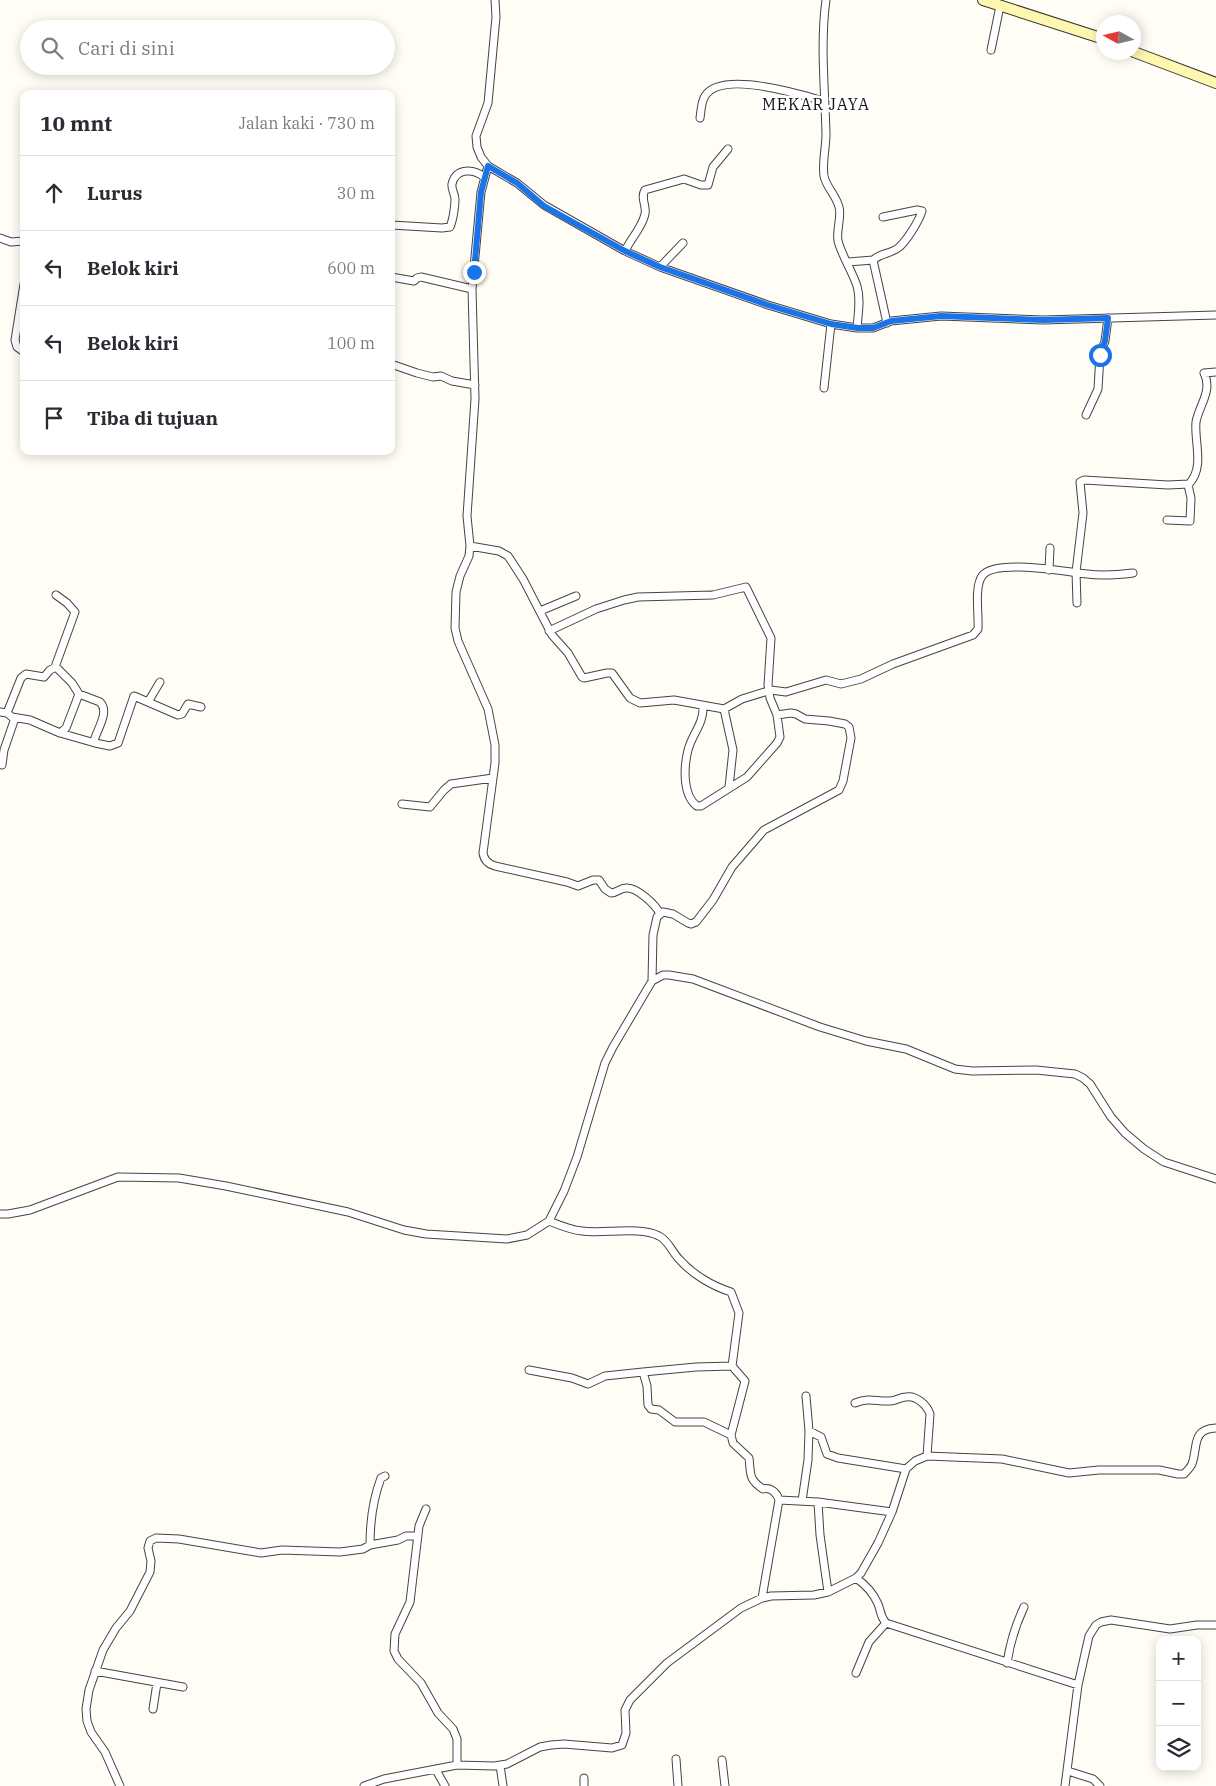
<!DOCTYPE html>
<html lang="id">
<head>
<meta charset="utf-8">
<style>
  :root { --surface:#fff; --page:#f7f7f7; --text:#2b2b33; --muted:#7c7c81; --line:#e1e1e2 }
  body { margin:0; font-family:"IBM Plex Serif",serif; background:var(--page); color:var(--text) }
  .controls { position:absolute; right:15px; bottom:15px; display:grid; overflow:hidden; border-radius:10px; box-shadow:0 2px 12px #0003 }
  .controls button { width:45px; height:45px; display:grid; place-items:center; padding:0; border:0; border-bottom:1px solid var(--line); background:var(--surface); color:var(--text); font:25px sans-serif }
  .compass { position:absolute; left:1096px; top:15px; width:45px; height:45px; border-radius:50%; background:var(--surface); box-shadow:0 2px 12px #0003; rotate:278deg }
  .stop { position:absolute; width:15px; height:15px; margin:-11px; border:4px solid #1a73e8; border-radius:50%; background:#fff }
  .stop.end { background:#1a73e8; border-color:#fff; box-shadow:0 1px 5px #0008 }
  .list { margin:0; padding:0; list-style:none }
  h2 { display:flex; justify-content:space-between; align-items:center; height:65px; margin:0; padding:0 20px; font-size:21px }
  h2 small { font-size:16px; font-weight:400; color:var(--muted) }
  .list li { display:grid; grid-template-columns:32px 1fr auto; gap:15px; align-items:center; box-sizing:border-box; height:75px; padding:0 20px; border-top:1px solid var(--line) }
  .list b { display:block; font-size:19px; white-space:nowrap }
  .list em { font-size:16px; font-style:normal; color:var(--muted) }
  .icon { flex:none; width:28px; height:28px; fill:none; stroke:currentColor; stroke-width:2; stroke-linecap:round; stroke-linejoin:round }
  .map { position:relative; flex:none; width:1216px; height:1786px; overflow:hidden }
  .search { position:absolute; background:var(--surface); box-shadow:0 2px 12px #0003; left:20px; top:20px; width:375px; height:55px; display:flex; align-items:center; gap:12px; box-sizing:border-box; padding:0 18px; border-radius:28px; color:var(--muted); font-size:19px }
  .panel { position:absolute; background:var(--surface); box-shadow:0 2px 12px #0003; left:20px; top:90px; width:375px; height:365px; border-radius:10px }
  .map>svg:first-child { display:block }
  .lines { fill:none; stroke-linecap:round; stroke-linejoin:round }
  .street-casing { stroke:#444; stroke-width:9 }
  .secondary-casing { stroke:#333; stroke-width:12 }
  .street { stroke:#fff; stroke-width:7 }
  .secondary { stroke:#fff6b0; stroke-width:10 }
  .route { stroke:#1a73e8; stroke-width:6 }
  .labels { text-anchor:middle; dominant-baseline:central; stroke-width:5; stroke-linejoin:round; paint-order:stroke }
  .quarter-label { font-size:16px; letter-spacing:1px; fill:#111; stroke:#fff }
</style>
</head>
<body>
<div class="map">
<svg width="1216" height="1786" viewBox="0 0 1216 1786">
  <rect width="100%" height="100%" fill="#fffdf5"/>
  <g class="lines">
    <!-- street casing -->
    <g class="street-casing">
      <path id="street" d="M495 0 496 17 488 103 476 136 477 147 481 157 488 166 517 183 544 205 625 251 660 267 768 305 831 324 857 328H873L891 321 941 316 1043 320 1216 315
        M826 0C820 44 825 89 826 134 826 148 822 162 824 176 826 187 836 195 839 207 842 217 836 229 838 241 842 256 852 271 857 286 861 300 858 314 857 328
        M991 50 1000 6
        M700 118C701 112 701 102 705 96 721 70 800 94 823 101
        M488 166 481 192 472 289 475 399 467 516 470 546 469 556 460 576 456 592 455 628 458 641 488 709 495 745V763L483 853C484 860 488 864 495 866L567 882 578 886 593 880H599L605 889 611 893C617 893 620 888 626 888 637 887 656 905 660 914
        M883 217 917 210 922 211C919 221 906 242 898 248 890 254 881 253 873 260L887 323
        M391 225 442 228 450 227C453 220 455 207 455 199 455 194 451 189 452 184 456 167 474 169 484 177
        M0 238 11 242 24 241
        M625 251C631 238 642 228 645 214 647 206 640 198 645 190L684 179 701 185H708L713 167 728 149
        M848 262 873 260
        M660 267 683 243
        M391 277 414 281 417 278 421 277 472 289
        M24 284 15 340 17 347 24 352
        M391 364 417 373 433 377 441 376 452 381 475 385
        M824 388 831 324
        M1086 415 1098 389 1100 355 1105 341 1108 318
        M1167 520 1190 521 1191 498 1188 485
        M470 546 499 551 508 556 523 579 552 635 568 653 582 677 584 678 607 673H612L630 698 640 703 674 700 724 709 742 699 771 690 786 692 826 680 841 684 861 679 893 664 973 635 978 629C979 614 974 588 982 576 994 558 1067 572 1087 574 1102 576 1117 575 1133 573
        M1049 570 1050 548
        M1077 603 1076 572 1083 513 1080 482 1084 480 1168 485 1189 484C1205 467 1194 442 1196 422 1199 405 1213 391 1204 373L1216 372
        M540 611 576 596
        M549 631 596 609 624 600 638 597 713 595 746 587 771 638 768 685 770 698 777 715 791 713 796 714 805 719 829 721 845 724 849 727 851 738 843 781 839 790 764 830 732 867 713 900 696 922 691 924 688 923 673 914 663 912 657 917 653 935 652 981
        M55 667 75 612 67 603 56 595
        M79 694 100 702C110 712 97 729 94 741L95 743 110 746 118 743 134 696 178 715 182 714 188 704 201 707
        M148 702 160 682
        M703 706C704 724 692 734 688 750 684 766 682 795 697 806H701L747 777 777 743 780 737 777 715
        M724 709 733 750 729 787
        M0 712 7 713 12 717 30 720 60 733 66 728 79 694 72 683 56 667 50 670 44 677 26 674 21 678 7 713
        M60 733 95 743
        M2 765 4 750 15 718
        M402 804 430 807 444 790 451 784 493 778
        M0 1214H8L30 1210 118 1177 179 1178 226 1186 348 1212 404 1230 426 1234 507 1239 527 1235 549 1221 564 1191 577 1157 605 1063 613 1047 652 981 663 975H669L693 979 820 1027 866 1041 906 1049 955 1069 972 1071 1036 1070 1075 1074 1083 1078 1090 1084 1111 1117 1125 1133 1144 1149 1164 1162 1216 1179
        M549 1221C559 1225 571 1230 582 1231 604 1234 640 1226 659 1236 668 1240 672 1252 679 1259 692 1274 712 1286 731 1292L739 1313 732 1366 745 1381 731 1435
        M529 1370 572 1378 588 1384 605 1376 643 1372 647 1386 648 1405 651 1409 659 1410 675 1422H704L731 1435 733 1443 749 1458C751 1474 748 1479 763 1489 771 1487 777 1493 779 1500L818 1502 892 1512
        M643 1372 696 1367 732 1366
        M806 1396 809 1431 821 1437 827 1454 838 1458 906 1469
        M855 1403C871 1397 876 1402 890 1401 896 1401 900 1397 906 1397 916 1395 927 1405 930 1414L927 1456
        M802 1501 808 1460 809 1431
        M818 1502 820 1535 828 1592
        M426 1509 419 1526 410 1602 395 1634 394 1651 398 1659 421 1683 438 1713 453 1729 457 1739V1765
        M370 1545C370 1523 373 1499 381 1478L385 1476
        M856 1578C866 1585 873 1592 878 1604 881 1611 880 1616 886 1623L1078 1685
        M762 1598 779 1500
        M1007 1663C1010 1643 1015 1626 1024 1607
        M95 1671 183 1687
        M856 1673 869 1642 886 1623
        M153 1709 157 1683
        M676 1759 678 1786
        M722 1760 725 1786
        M500 1765 503 1786
        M436 1770 445 1786
        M1068 1771 1093 1779 1100 1786
        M584 1778V1786
        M120 1786 105 1752 91 1732 87 1721 86 1709 89 1690 103 1650 116 1628 130 1611 150 1572 151 1561 148 1548 150 1541 156 1538 179 1539 261 1553 282 1550 340 1552 363 1549 370 1545 398 1540 406 1536H418
        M364 1786 384 1779 457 1765 494 1766 507 1764 540 1747 551 1745 564 1744 612 1748 622 1745 626 1733 625 1710 630 1700 667 1663 741 1608 762 1598 771 1596 814 1595 828 1592 856 1578 861 1573 878 1543 892 1512 906 1469 915 1461 927 1456 1002 1459 1069 1473 1099 1470H1159L1178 1474H1184C1187 1471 1190 1468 1192 1464 1198 1448 1191 1429 1216 1428
        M1065 1786 1078 1685 1089 1636 1096 1625 1101 1622 1111 1620 1170 1629 1197 1625H1216"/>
    </g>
    <!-- secondary casing -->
    <g class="secondary-casing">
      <path id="secondary" d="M983 0 1104 39
        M1134 52 1216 83"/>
    </g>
    <!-- street -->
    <use href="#street" class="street"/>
    <!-- secondary -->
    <use href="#secondary" class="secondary"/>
  </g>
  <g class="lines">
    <!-- route -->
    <path class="route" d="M474 272 481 192 488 166 517 183 544 206 625 251 660 267 768 305 831 324 858 328H873L891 321 941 316 1043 320 1108 318 1105 341 1100 355"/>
  </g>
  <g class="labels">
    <!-- quarter labels -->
    <g class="quarter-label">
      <text x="816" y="104">MEKAR JAYA</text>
    </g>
  </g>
</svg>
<div class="controls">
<button>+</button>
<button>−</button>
<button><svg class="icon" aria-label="layers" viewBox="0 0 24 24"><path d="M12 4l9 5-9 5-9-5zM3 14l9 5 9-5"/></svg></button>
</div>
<svg class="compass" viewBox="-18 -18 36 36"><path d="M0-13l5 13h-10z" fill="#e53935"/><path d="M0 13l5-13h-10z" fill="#7c7c81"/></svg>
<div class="stop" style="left:1100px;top:355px"></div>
<div class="stop end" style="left:474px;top:272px"></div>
<div class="search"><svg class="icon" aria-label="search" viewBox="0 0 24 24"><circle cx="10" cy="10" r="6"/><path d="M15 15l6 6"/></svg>Cari di sini</div>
<section class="panel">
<h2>10 mnt<small>Jalan kaki · 730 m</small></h2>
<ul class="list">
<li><svg class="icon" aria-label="ahead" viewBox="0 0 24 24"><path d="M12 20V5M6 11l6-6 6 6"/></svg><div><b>Lurus</b></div><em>30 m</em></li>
<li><svg class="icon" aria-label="left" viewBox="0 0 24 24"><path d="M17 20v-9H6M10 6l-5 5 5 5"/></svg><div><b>Belok kiri</b></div><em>600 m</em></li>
<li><svg class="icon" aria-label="left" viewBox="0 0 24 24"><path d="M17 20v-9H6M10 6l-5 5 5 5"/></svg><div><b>Belok kiri</b></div><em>100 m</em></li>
<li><svg class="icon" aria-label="arrive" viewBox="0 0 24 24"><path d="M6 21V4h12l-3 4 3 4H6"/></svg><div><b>Tiba di tujuan</b></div></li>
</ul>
</section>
</div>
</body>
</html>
